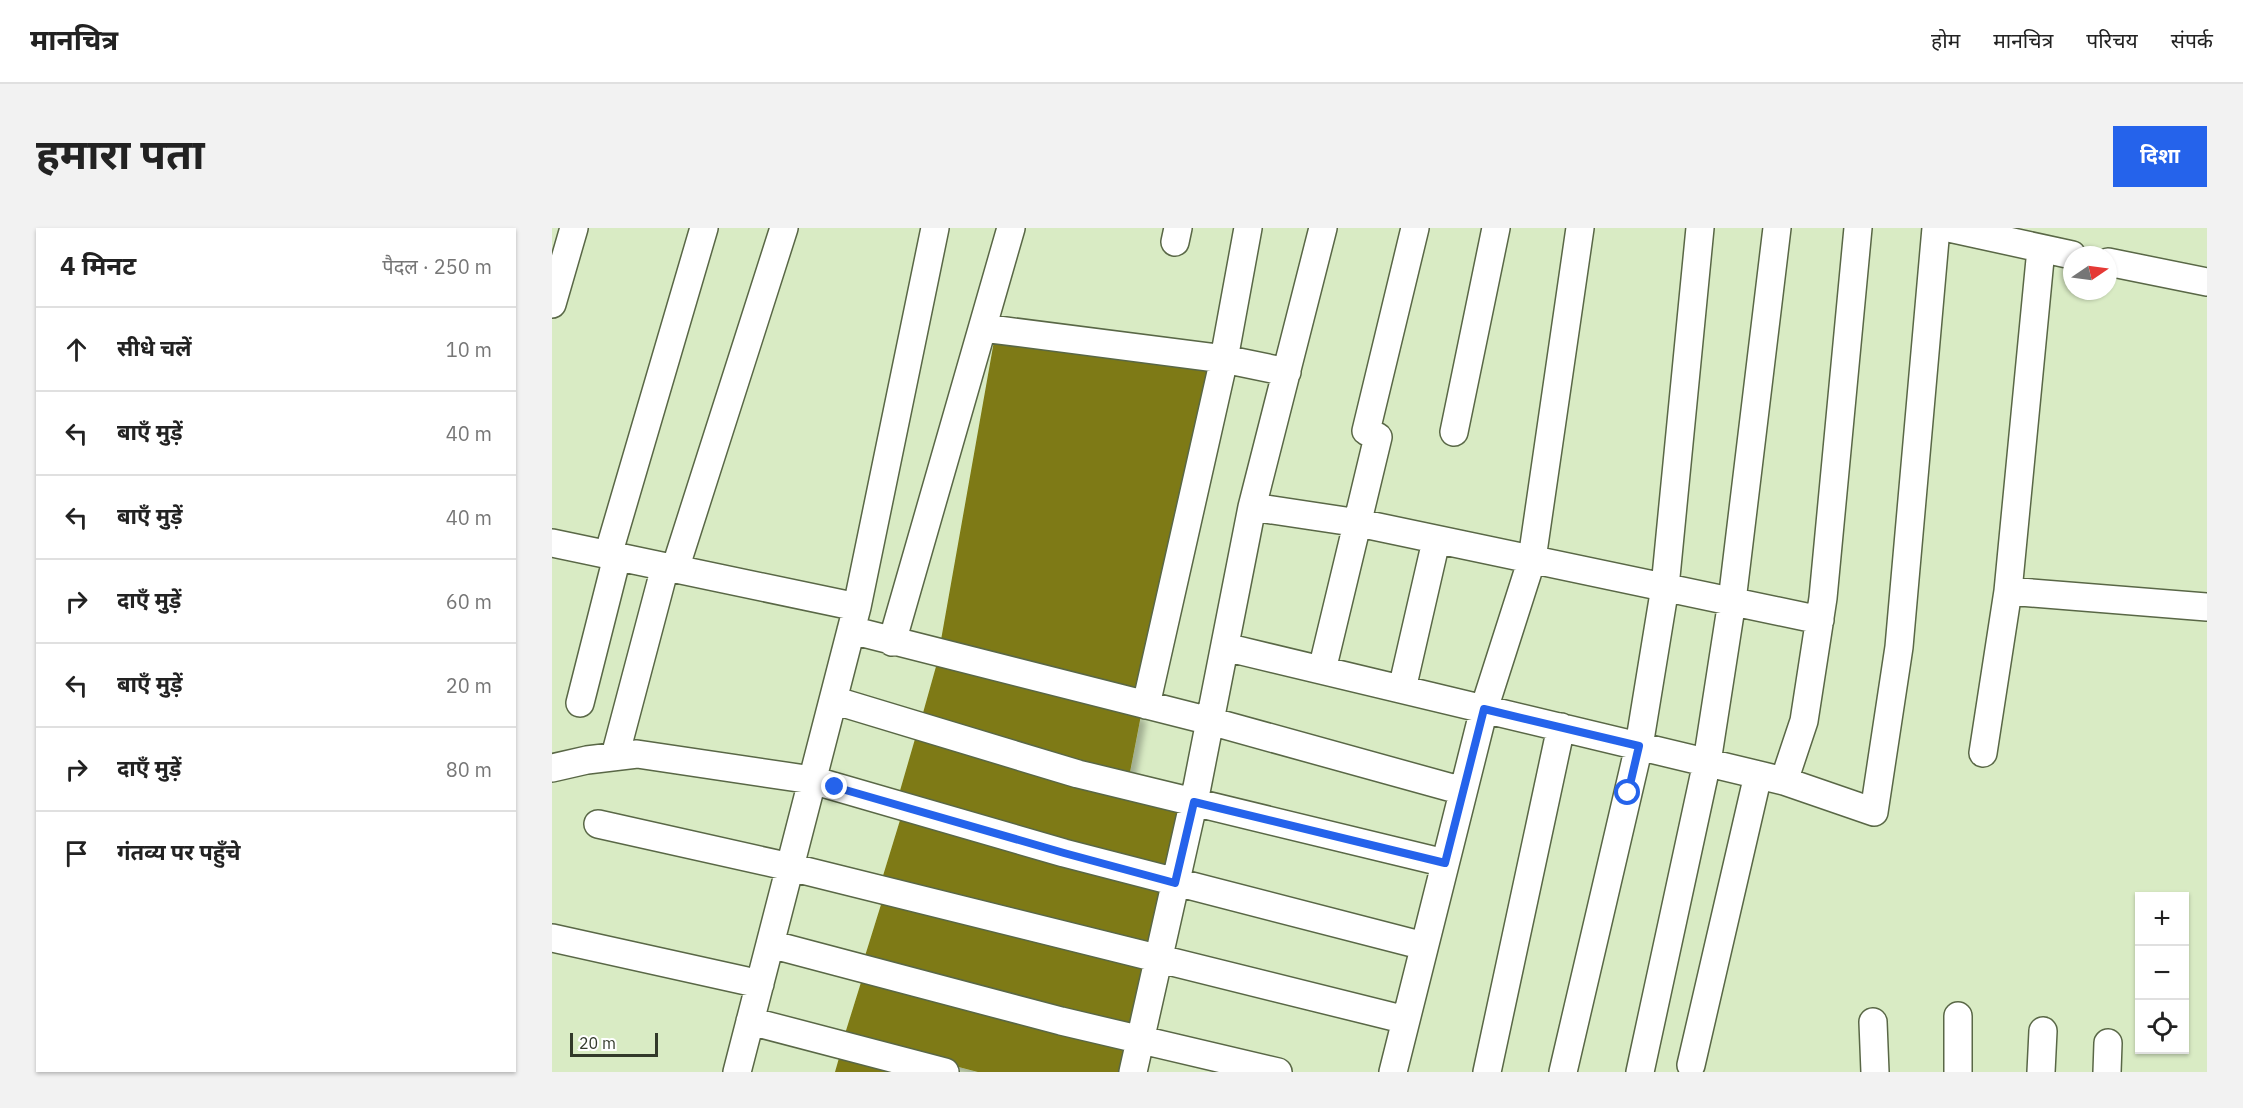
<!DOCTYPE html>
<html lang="hi">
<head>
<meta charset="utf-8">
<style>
  :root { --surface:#fff; --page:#f2f2f2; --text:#222; --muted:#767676; --line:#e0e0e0; --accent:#2563eb }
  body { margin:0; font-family:"IBM Plex Sans","Noto Sans Devanagari",sans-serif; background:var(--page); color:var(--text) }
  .controls { position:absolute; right:18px; bottom:18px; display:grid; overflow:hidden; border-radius:0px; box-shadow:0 2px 4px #0004 }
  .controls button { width:54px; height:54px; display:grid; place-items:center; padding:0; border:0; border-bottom:2px solid var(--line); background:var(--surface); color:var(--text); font:30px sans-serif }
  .compass { position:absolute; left:1511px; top:18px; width:54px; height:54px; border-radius:50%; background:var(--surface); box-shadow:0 2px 4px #0004; rotate:77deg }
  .scale { position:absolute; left:18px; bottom:15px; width:88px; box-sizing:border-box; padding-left:6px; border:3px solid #32392a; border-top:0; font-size:16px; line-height:21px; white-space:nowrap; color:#32392a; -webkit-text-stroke:4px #fff; paint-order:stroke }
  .stop { position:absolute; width:18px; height:18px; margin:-14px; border:4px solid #2563eb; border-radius:50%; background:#fff }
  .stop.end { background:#2563eb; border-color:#fff; box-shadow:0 2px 6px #0008 }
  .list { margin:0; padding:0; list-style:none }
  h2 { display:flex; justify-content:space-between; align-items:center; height:78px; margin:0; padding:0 24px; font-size:26px }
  h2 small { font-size:20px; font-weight:400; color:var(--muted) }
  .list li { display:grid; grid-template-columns:39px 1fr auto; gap:18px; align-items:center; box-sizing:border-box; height:84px; padding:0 24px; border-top:2px solid var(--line) }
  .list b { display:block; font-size:22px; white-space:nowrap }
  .list em { font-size:20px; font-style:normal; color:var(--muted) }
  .icon { flex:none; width:33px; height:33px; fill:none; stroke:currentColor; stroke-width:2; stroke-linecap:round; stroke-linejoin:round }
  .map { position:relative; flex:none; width:1655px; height:844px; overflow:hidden; border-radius:0px }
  header { display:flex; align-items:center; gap:36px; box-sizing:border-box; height:84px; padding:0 30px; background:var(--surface); border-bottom:2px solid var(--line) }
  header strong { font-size:28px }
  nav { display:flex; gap:33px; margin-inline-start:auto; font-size:21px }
  .intro { display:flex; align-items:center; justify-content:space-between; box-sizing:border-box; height:144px; padding:0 36px }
  h1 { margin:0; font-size:42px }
  .button { padding:15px 27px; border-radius:0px; background:var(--accent); color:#fff; font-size:21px; font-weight:700 }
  main { display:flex; gap:36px; padding:0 36px }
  aside { flex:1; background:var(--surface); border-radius:0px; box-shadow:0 2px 4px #0004 }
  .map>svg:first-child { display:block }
  .building { fill:#7e7a12; filter:url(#shadow) }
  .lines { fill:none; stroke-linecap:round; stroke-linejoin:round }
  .minor-casing { stroke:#596746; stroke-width:30 }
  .minor { stroke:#fff; stroke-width:27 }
  .route { stroke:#2563eb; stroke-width:8 }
</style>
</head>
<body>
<header>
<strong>मानचित्र</strong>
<nav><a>होम</a><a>मानचित्र</a><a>परिचय</a><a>संपर्क</a></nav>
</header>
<div class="intro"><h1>हमारा पता</h1><a class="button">दिशा</a></div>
<main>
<aside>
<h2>4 मिनट<small>पैदल · 250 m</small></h2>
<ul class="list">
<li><svg class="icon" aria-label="ahead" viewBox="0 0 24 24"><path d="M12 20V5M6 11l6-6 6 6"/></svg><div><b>सीधे चलें</b></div><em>10 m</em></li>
<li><svg class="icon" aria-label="left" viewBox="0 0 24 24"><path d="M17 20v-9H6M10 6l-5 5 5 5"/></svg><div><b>बाएँ मुड़ें</b></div><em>40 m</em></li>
<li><svg class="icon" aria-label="left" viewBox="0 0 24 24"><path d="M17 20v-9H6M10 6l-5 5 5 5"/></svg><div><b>बाएँ मुड़ें</b></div><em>40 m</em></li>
<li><svg class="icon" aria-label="right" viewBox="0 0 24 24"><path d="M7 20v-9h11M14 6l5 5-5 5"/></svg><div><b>दाएँ मुड़ें</b></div><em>60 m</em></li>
<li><svg class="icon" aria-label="left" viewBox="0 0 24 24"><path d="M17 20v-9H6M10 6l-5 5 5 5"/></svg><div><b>बाएँ मुड़ें</b></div><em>20 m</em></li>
<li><svg class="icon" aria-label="right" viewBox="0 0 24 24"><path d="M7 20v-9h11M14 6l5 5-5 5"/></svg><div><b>दाएँ मुड़ें</b></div><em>80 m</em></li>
<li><svg class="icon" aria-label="arrive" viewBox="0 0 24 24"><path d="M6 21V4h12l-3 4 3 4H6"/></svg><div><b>गंतव्य पर पहुँचे</b></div></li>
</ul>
</aside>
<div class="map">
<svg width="1655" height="844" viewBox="0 0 1655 844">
  <defs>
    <filter id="shadow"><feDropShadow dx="5.5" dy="5.5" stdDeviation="3" flood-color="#0004"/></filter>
  </defs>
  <rect width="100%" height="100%" fill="#d9ebc4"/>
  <!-- building -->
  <path class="building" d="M442 113 664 138 586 466 389 412Z
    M385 435 589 487 577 549 369 492Z
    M363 511 629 578 617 645 345 573Z
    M349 589 613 659 600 720 330 651Z
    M332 667 596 737 583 799 313 728Z
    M311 748 575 818 569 844H426L292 809Z
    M289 823 364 844H283Z"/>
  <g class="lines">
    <!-- minor casing -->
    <g class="minor-casing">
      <path id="minor" d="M1397 0 1520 27
        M623 14 626 0
        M1556 34 1655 54
        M0 76 22 0
        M431 100 672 131 735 144
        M902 204 944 0
        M700 279 807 295 1268 392
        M0 315 305 379
        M56 327 152 0
        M123 341 232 0
        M1456 363 1655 379
        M299 402 658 493 911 563
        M340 414 459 0
        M673 419 1232 553 1322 584 1347 419 1384 0
        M770 442 826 209 814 203 863 0
        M850 461 884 313
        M281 472 526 546 893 635
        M28 475 65 329
        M594 477 672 131 696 0
        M1431 525 1456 363 1489 21
        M63 528 113 339
        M0 540 35 532 85 526 260 552 512 625 872 718
        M1232 553 1252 493 1271 370 1306 0
        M46 596 238 639 854 792
        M0 710 208 756
        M218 716 509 793 726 844
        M1406 788V844
        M198 793 393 844
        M1321 794 1323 844
        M1139 837 1206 547
        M185 844 305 379 383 0
        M581 844 645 559 700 279 771 0
        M841 844 932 481 980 331 1028 0
        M935 844 1009 499
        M1011 844 1087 518 1113 359 1148 0
        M1088 844 1155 534 1180 373 1225 0
        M1489 844 1491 803
        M1555 844 1556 815"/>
    </g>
    <!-- minor -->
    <use href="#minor" class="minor"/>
  </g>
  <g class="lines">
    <!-- route -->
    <path class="route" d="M283 559 512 625 623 655 642 574 893 635 932 481 1087 518 1076 565"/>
  </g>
</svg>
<div class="controls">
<button>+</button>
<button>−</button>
<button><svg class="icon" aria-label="locate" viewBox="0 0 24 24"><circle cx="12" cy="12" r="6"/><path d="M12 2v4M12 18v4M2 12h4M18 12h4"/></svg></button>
</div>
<svg class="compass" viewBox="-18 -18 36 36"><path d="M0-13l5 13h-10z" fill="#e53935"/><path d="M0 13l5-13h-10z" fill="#767676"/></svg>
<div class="scale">20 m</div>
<div class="stop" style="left:1076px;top:565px"></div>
<div class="stop end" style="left:283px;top:559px"></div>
</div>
</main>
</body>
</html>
